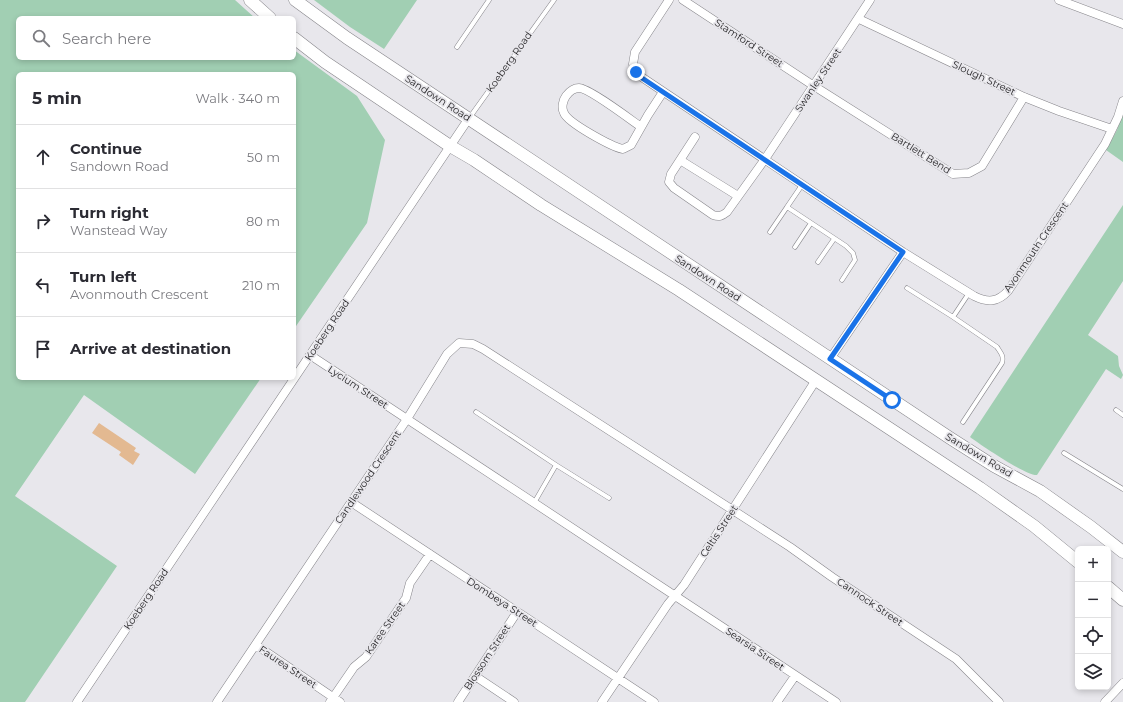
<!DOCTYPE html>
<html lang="en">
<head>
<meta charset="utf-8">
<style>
  :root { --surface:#fff; --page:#f7f7f7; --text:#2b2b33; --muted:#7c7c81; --line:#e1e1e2 }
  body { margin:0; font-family:Montserrat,sans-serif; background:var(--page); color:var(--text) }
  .controls { position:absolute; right:12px; bottom:12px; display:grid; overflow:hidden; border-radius:6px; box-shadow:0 2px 6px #0003 }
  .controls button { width:36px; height:36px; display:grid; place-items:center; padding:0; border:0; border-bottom:1px solid var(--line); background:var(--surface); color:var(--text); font:20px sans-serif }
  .stop { position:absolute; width:12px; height:12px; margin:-9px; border:3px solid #1a73e8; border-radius:50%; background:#fff }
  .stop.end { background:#1a73e8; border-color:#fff; box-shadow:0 1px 4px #0008 }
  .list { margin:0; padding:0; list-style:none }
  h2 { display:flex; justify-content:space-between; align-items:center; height:52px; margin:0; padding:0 16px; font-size:17px }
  h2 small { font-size:13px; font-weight:400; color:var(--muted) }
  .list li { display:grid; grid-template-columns:26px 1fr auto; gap:12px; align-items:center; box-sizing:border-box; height:64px; padding:0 16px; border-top:1px solid var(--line) }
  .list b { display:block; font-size:15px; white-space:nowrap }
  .list p { margin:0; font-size:13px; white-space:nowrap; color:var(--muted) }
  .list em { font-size:13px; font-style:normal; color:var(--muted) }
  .icon { flex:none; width:22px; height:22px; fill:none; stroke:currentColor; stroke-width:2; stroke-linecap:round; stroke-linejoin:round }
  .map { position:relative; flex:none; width:1123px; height:702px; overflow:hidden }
  .search { position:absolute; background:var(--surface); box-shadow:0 2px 6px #0003; left:16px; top:16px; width:280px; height:44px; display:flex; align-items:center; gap:10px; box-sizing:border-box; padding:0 14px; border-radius:6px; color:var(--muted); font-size:15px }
  .panel { position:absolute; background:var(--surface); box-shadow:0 2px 6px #0003; left:16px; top:72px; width:280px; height:308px; border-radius:6px }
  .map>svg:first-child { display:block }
  .green { fill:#a1cfb3 }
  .building { fill:#e3b991 }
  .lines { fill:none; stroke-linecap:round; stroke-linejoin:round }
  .service-casing { stroke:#86858a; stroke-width:5 }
  .minor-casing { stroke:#86858a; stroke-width:9 }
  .secondary-casing { stroke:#86858a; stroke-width:13 }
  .service { stroke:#fff; stroke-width:4 }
  .minor { stroke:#fff; stroke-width:8 }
  .secondary { stroke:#fff; stroke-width:12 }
  .route { stroke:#1a73e8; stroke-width:5 }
  .labels { text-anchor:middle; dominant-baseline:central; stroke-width:3.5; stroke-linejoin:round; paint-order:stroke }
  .street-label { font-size:10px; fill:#201f21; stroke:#e8e7ec }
</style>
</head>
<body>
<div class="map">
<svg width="1123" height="702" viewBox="0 0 1123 702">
  <rect width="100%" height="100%" fill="#e8e7ec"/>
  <!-- green -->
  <path class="green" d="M0 0H235L255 18H18V58H294V50L357 96 385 140 367 223 294 329V74H18V378H261L195 474 84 395 15 496 117 566 25 702H0Z
    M314 0H417L384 49 350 27Z
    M1123 114V162L1106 150 1117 130Z
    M1123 205V281L1088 335 1118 356 1119 366 1123 375 1121 379 1106 369 1037 475C1026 476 981 445 970 437Z"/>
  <!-- building -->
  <path class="building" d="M99 423 136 448 134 451 140 454 133 465 119 455 121 452 92 433Z"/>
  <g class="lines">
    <!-- service casing -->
    <g class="service-casing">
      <path id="service" d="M457 47 489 0
        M470 117 554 0
        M787 207 802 185
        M770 232 787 207 846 246 853 253 855 260 842 280
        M795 247 811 223
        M818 262 834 239
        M907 288 953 317
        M1116 410 1123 415
        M476 412 556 465 534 503
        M963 422 1002 363C1004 356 1001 353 997 347L953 317 969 293
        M1064 453 1123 489
        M556 465 609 498"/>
    </g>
    <!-- minor casing -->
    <g class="minor-casing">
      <path id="minor" d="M669 0 635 52 633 64 640 76 903 252 974 296C988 303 998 302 1008 291L1105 144 1118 117 1123 101
        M683 0 814 86 953 174 969 173 982 166 1024 97
        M1059 0 1123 24
        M859 19 1024 97 1059 111 1112 129
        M641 127C631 120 589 88 579 88 574 88 569 92 566 96 563 100 561 108 564 113 568 123 612 147 623 149L631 145 648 115 663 92
        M695 137 671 174 669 182 674 188 713 215C719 217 722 216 727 212L765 159 870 0
        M680 160 738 196
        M310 355 407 419 447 354 459 343 473 344 483 349 790 547 832 577 956 659 999 702
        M830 359 903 252
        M351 502 654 702
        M256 645 340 702
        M475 676 514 702
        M77 702 469 118
        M217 702 407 419 836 702
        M330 702 354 667 366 657 406 598 410 583 430 554
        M458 702 517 612
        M602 702 668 604 684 585 816 380
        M777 702 795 676
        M1105 702 1123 683"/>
    </g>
    <!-- secondary casing -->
    <g class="secondary-casing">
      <path id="secondary" d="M250 0 270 18
        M295 0 347 38 950 438 994 466 1040 491 1091 527 1123 552
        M294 38 325 62 450 146 474 160 541 205 679 290 980 488 1034 526 1078 562
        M1108 587 1123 600"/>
    </g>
    <!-- service -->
    <use href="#service" class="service"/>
    <!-- minor -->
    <use href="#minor" class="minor"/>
    <!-- secondary -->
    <use href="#secondary" class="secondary"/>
  </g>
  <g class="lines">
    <!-- route -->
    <path class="route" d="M636 72 642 78 903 252 830 359 892 400"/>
  </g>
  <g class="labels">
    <!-- street labels -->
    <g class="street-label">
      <text transform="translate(749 43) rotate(33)">Stamford Street</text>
      <text transform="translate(509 62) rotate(-55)">Koeberg Road</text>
      <text transform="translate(984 78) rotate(25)">Slough Street</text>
      <text transform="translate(818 80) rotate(-56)">Swanley Street</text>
      <text transform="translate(438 98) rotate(33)">Sandown Road</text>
      <text transform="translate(921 153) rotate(32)">Bartlett Bend</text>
      <text transform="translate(1036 247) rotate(-56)">Avonmouth Crescent</text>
      <text transform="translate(708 278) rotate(33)">Sandown Road</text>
      <text transform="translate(327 330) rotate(-56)">Koeberg Road</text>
      <text transform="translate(358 387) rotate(33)">Lycium Street</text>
      <text transform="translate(979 455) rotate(31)">Sandown Road</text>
      <text transform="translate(368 477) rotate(-56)">Candlewood Crescent</text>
      <text transform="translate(719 531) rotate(-57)">Celtis Street</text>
      <text transform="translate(146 599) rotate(-56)">Koeberg Road</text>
      <text transform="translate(502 602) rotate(33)">Dombeya Street</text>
      <text transform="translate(870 602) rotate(34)">Cannock Street</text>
      <text transform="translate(385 628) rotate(-55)">Karee Street</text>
      <text transform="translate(755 649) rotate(34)">Searsia Street</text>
      <text transform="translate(487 657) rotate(-57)">Blossom Street</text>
      <text transform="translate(288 667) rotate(34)">Faurea Street</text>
    </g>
  </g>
</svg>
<div class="controls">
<button>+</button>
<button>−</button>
<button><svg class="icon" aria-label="locate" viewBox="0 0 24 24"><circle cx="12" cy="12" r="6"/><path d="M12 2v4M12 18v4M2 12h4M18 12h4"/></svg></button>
<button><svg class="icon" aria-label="layers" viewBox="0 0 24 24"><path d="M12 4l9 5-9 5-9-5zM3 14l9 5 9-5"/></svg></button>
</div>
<div class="stop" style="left:892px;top:400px"></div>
<div class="stop end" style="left:636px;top:72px"></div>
<div class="search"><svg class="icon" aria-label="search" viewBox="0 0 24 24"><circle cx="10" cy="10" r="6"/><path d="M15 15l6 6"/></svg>Search here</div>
<section class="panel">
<h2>5 min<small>Walk · 340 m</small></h2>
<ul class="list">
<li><svg class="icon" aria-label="ahead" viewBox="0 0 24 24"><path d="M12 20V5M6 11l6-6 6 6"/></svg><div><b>Continue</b><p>Sandown Road</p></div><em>50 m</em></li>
<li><svg class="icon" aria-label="right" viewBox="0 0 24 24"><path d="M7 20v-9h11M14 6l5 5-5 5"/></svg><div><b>Turn right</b><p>Wanstead Way</p></div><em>80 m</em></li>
<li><svg class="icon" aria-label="left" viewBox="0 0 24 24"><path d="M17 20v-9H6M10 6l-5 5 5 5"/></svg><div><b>Turn left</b><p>Avonmouth Crescent</p></div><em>210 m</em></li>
<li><svg class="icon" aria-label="arrive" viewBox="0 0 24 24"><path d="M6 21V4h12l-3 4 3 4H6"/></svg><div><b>Arrive at destination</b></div></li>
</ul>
</section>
</div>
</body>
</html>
